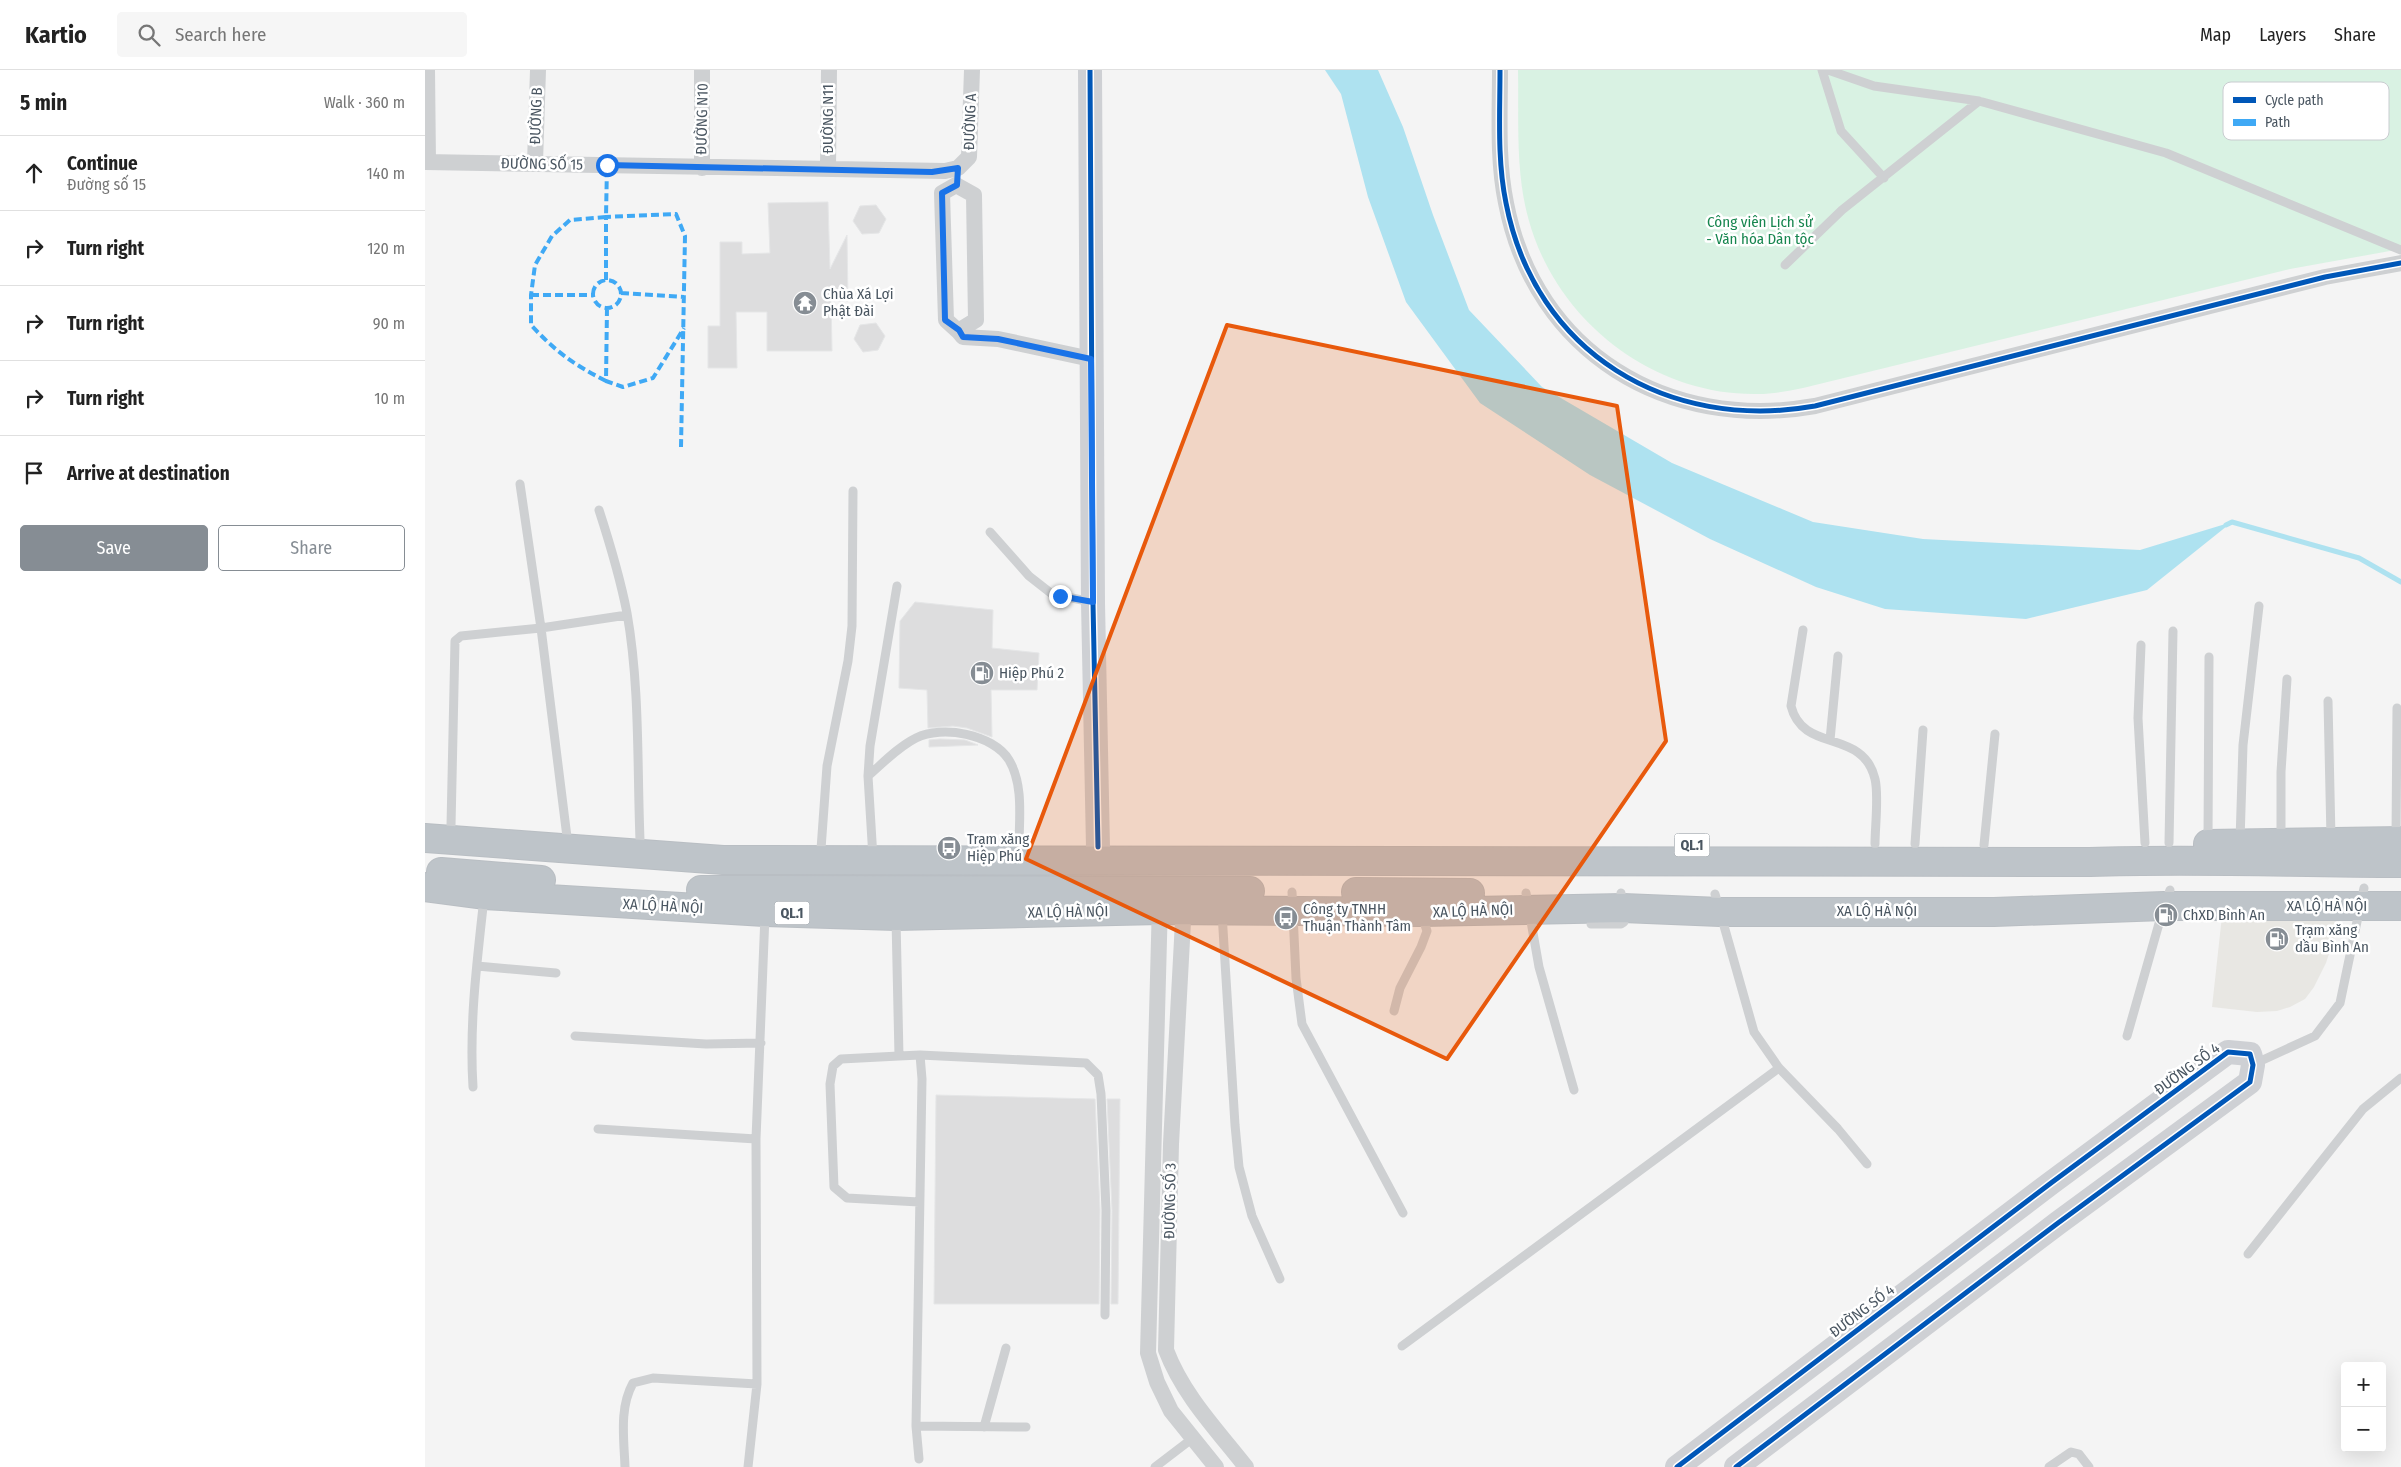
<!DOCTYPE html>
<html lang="en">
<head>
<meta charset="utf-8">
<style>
  :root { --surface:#fff; --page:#f6f6f6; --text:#222; --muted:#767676; --line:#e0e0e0; --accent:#868d94 }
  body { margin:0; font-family:"Fira Sans Condensed",sans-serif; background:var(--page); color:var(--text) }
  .controls { position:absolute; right:15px; bottom:15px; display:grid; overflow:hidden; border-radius:5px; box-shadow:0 5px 20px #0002 }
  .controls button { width:45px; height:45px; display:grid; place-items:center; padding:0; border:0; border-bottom:1px solid var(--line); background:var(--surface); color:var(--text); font:25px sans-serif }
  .stop { position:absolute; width:15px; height:15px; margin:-11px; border:4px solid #1a73e8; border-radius:50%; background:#fff }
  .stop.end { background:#1a73e8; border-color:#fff; box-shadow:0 1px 5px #0008 }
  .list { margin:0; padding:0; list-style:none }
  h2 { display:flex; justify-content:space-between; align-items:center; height:65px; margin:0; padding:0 20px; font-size:21px }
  h2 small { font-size:16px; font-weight:400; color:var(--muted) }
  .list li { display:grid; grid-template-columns:32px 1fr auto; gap:15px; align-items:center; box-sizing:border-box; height:75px; padding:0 20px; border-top:1px solid var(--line) }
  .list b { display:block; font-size:19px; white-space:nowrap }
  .list p { margin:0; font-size:16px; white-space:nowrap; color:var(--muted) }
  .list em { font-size:16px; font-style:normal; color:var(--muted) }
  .actions { display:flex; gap:10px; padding:15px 20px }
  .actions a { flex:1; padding:11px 0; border:1px solid var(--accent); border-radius:5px; text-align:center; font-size:18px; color:var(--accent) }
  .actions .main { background:var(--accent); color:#fff }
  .icon { flex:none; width:28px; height:28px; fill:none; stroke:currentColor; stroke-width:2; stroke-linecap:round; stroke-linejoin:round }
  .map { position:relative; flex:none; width:1976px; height:1397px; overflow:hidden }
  header { display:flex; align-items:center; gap:30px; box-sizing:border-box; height:70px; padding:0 25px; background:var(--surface); border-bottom:1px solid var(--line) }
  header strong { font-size:24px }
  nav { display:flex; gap:28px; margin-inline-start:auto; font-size:18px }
  .search { width:350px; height:45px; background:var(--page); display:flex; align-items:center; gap:12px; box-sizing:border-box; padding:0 18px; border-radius:5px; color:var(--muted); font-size:19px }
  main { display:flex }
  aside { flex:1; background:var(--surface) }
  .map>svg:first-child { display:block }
  .commercial { fill:#e8e7e3 }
  .green { fill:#d9f2e3 }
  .water { fill:#aee2f0 }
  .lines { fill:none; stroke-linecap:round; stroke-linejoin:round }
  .stream { stroke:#aee2f0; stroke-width:5 }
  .building { fill:#ddddde; stroke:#e5e6e7 }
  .highway-casing { stroke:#b9bec3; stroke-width:30 }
  .lane { stroke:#ced0d2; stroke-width:9 }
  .street { stroke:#ced0d2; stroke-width:16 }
  .secondary { stroke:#ced0d4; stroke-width:24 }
  .highway { stroke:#bec4c9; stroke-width:28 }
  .quiet { stroke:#3fa9f5; stroke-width:4; stroke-dasharray:8 4; stroke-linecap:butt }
  .cycleway-casing { stroke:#fff; stroke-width:8 }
  .cycleway { stroke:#0057b8; stroke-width:5 }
  .route { stroke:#1a73e8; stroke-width:6 }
  .marked { fill:#e8590c; fill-opacity:0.2; stroke:#e8590c; stroke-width:4; stroke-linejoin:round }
  .labels { text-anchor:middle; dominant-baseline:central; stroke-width:5; stroke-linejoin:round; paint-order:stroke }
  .shield { fill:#fff; stroke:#808990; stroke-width:1 }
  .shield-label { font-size:14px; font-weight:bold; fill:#4a5661 }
  .street-label { font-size:15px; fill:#4a5661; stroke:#fff }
  .park-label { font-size:15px; fill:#17864f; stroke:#fff }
  .poi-label { font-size:15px; fill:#4a5661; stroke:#fff; text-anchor:start }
  .key { fill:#fff; stroke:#c9ccd0; stroke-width:1 }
  .key-label { font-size:14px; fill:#4a5661 }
</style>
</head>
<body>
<header>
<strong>Kartio</strong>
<div class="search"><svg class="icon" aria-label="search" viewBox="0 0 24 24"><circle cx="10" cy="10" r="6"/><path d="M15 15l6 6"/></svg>Search here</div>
<nav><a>Map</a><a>Layers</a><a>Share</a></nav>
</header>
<main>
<aside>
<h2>5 min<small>Walk · 360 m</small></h2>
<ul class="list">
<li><svg class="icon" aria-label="ahead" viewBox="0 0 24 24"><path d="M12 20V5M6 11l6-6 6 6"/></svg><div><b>Continue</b><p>Đường số 15</p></div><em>140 m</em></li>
<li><svg class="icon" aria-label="right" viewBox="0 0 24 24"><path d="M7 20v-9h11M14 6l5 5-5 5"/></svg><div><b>Turn right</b></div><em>120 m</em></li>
<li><svg class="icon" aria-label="right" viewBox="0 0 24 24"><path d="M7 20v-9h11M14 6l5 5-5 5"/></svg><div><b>Turn right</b></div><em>90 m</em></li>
<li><svg class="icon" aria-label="right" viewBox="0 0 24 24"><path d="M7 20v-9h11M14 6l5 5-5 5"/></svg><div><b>Turn right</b></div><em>10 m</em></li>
<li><svg class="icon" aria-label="arrive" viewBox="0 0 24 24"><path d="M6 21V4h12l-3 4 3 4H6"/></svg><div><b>Arrive at destination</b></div></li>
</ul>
<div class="actions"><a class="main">Save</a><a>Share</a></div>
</aside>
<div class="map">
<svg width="1976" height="1397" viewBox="0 0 1976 1397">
  <rect width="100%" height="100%" fill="#f4f4f4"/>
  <!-- commercial -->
  <path class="commercial" d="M1917 843 1901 893 1889 917 1880 929 1865 937 1852 941 1832 942 1787 937 1797 846Z"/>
  <!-- green -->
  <path class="green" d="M1093 0H1976V179L1865 199 1378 318C1363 321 1348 324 1333 324 1228 326 1132 251 1104 151 1090 103 1094 50 1093 0Z"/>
  <!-- water -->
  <path class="water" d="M900 0H953L978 57 1008 145 1044 240 1117 317 1247 393 1388 452 1498 469 1715 480 1807 452 1722 520 1601 549 1460 539 1391 517 1285 469 1165 405 1055 333 981 232 943 127 916 24Z"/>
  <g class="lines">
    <!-- stream -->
    <path class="stream" d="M1801 455 1807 452 1934 488 1976 512"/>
  </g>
  <!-- building -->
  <path class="building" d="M403 132 405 199 422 165 423 231H406L407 281H342V242H311L312 298H283V256H295V172H317V184L345 183 343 133Z
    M451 135 461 149 454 163 437 164 428 151 435 136Z
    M451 253 460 266 453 280 438 282 429 269 435 255Z
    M490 532 568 540 567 578 614 583 612 620H566L567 667 542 658 528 656 503 658 502 620 474 618 475 551Z
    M515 669 540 670 553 675 504 677V670Z
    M511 1025 670 1029 675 1140 674 1234H509Z
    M682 1029H695L693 1234H686L687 1140Z"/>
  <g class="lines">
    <!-- highway casing -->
    <g class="highway-casing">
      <path id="highway" d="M0 768 298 790 1665 792C1769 788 1872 793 1976 793
        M1783 774 1976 771
        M16 802 116 810
        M0 817 59 825 340 842 471 846 735 840 996 842 1198 838 1295 842H1569L1739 836H1976
        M276 820 825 821
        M931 822 1045 823"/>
    </g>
    <!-- lane -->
    <path class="lane" d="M1397 0 1416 61 1459 108
      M1403 0 1449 16 1554 31 1741 83 1976 180
      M1360 195 1417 140 1554 31
      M95 414 116 558 142 767
      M174 440C185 474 195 507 202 543 215 617 212 694 215 770
      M565 462 604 506 627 524 667 532
      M1378 560 1366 636C1378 684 1438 658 1450 709 1454 725 1450 757 1450 774
      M1716 575 1713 648 1720 773
      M1903 631 1906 768
      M1405 670 1413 586
      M443 706 445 676 472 516
      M26 756 30 571 36 566 116 558 202 545
      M1856 769V702L1862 609
      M1971 769 1972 638
      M1783 771 1784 587
      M1815 771 1818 675 1834 536
      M1744 773 1748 561
      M1490 774 1498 660
      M1559 775 1570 664
      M396 779 402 696 423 591 427 556 428 421
      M448 788 443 706C458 693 473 677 491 668 517 655 568 664 584 690 599 715 594 750 594 777
      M867 822 871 908 877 954 978 1143
      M1101 823 1114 897 1149 1020
      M1290 824 1329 962 1354 998 1413 1059 1442 1094
      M797 843 810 1055 814 1097 827 1146 855 1209
      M471 849 474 986 495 985 497 1009 491 1356 494 1389
      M1166 854H1196L1199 852 1196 823
      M52 896 131 903
      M969 941 975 918 996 877 1002 861 997 846
      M150 966 281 974 336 973
      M1702 966 1739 836 1745 820
      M495 985 661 993 673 1005 676 1024 681 1140 680 1245
      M474 986 416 989 408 996 405 1014 409 1117 422 1128 494 1132
      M1829 994 1890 966 1915 933 1939 818
      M48 1017C44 954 52 891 59 828
      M173 1059 331 1069
      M1823 1184 1938 1039 1976 1008
      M977 1276 1354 998
      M491 1356 601 1357
      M559 1357 581 1278
      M200 1397C199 1369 194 1338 208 1313L228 1308 332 1314
      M323 1397 332 1314 331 1069 340 845
      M730 1397 768 1368
      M1624 1397 1646 1382 1654 1384 1664 1397"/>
    <!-- street -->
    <path class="street" d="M2 0 3 92
      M1075 0C1075 44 1072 89 1081 133 1110 283 1243 362 1390 336L1900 207 1976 193
      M0 92 520 101 533 98 544 87 547 0
      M110 93 113 0
      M277 98V0
      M403 99 404 0
      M531 115 517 123 521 250 533 261 538 267 573 269 666 289
      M531 115 549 125 551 250 533 261
      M735 832 723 1283 732 1312 746 1341 791 1397
      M759 833 746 1074 741 1280C758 1325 792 1360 821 1397"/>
    <!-- secondary -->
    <path class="secondary" d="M665 0 668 533 673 777
      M1252 1397 1626 1113 1803 982 1825 984 1828 995 1825 1012 1633 1153 1311 1397"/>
    <!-- highway -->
    <use href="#highway" class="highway"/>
    <!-- quiet -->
    <path class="quiet" d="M168 224a14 14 0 1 1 28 0a14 14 0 1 1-28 0Z
      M181 210V147L251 144 260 166 256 377
      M196 223 259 227
      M106 225H167
      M182 238 181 311 198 317 228 308 259 258
      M181 311C148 294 131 282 106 255V225L110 195 127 166 145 150 181 147 182 95"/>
    <!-- cycleway casing -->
    <g class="cycleway-casing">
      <path id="cycleway" d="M665 0 668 533 673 777
        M1075 0C1075 44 1072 89 1081 133 1110 283 1243 362 1390 336L1900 207 1976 193
        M1252 1397 1626 1113 1803 982 1825 984 1828 995 1825 1012 1633 1153 1311 1397"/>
    </g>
    <!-- cycleway -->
    <use href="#cycleway" class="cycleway"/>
  </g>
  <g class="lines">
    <!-- route -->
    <path class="route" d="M182 95 507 102 533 98 532 115 517 123 520 250 534 260 538 267 573 269 666 289 668 532 635 526"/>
  </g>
  <!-- marked area -->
  <path class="marked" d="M802 255 1192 336 1241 671 1022 989 601 789Z"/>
  <!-- icons -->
  <defs>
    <g id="temple-disc" transform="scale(1.25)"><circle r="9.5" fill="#868d94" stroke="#fff"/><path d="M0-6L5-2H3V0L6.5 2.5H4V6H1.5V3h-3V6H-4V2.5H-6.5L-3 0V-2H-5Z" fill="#fff"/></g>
    <g id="fuel-disc" transform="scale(1.25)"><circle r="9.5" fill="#868d94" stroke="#fff"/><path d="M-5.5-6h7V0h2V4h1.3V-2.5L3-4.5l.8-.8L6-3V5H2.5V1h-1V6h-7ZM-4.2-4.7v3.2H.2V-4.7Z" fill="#fff"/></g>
    <g id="bus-disc" transform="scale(1.25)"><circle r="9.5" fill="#868d94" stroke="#fff"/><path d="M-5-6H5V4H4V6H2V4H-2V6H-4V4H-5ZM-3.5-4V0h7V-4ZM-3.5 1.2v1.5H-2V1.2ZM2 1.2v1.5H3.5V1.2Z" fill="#fff"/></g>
  </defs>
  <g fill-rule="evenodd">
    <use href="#temple-disc" x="380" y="233"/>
    <use href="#fuel-disc" x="557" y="603"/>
    <use href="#bus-disc" x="524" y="778"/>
    <use href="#fuel-disc" x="1741" y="845"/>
    <use href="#bus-disc" x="861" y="848"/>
    <use href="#fuel-disc" x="1852" y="869"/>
  </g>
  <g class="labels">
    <!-- shield labels -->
    <g class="shield">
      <rect x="1249.5" y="763.5" width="35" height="23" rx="4"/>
      <rect x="349.5" y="831.5" width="35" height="23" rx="4"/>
    </g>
    <g class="shield-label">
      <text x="1267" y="775">QL.1</text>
      <text x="367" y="843">QL.1</text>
    </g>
    <!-- street labels -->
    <g class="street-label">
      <text transform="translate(111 46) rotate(-88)">ĐƯỜNG B</text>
      <text transform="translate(277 49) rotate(-89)">ĐƯỜNG N10</text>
      <text transform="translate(403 49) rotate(-90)">ĐƯỜNG N11</text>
      <text transform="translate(545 52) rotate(-88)">ĐƯỜNG A</text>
      <text transform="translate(117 94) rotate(1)">ĐƯỜNG SỐ 15</text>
      <text transform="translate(238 836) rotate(3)">XA LỘ HÀ NỘI</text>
      <text x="1902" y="836">XA LỘ HÀ NỘI</text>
      <text transform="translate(1048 841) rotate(-2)">XA LỘ HÀ NỘI</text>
      <text x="1452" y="841">XA LỘ HÀ NỘI</text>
      <text transform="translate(643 842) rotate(-1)">XA LỘ HÀ NỘI</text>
      <text transform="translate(1762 999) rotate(-36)">ĐƯỜNG SỐ 4</text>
      <text transform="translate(745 1131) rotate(-89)">ĐƯỜNG SỐ 3</text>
      <text transform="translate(1437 1241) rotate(-37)">ĐƯỜNG SỐ 4</text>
    </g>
    <!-- park labels -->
    <g class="park-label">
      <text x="1335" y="152">Công viên Lịch sử<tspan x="1335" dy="17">- Văn hóa Dân tộc</tspan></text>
    </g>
    <!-- poi labels -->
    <g class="poi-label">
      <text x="398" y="224">Chùa Xá Lợi<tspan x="398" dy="17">Phật Đài</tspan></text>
      <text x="574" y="603">Hiệp Phú 2</text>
      <text x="542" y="769">Trạm xăng<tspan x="542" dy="17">Hiệp Phú</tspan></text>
      <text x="878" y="839">Công ty TNHH<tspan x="878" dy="17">Thuận Thành Tâm</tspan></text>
      <text x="1758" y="845">ChXD Bình An</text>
      <text x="1870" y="860">Trạm xăng<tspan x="1870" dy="17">dầu Bình An</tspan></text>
    </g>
  </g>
  <!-- legend -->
  <rect x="1798" y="12" width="166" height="58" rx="8" class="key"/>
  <rect x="1808" y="27" width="23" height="6" fill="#0057b8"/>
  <rect x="1808" y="49" width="23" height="7" fill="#3fa9f5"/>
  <g class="key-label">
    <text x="1840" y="35">Cycle path</text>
    <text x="1840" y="57">Path</text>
  </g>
</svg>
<div class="controls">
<button>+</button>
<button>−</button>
</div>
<div class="stop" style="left:182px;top:95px"></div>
<div class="stop end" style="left:635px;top:526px"></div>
</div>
</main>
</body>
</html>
